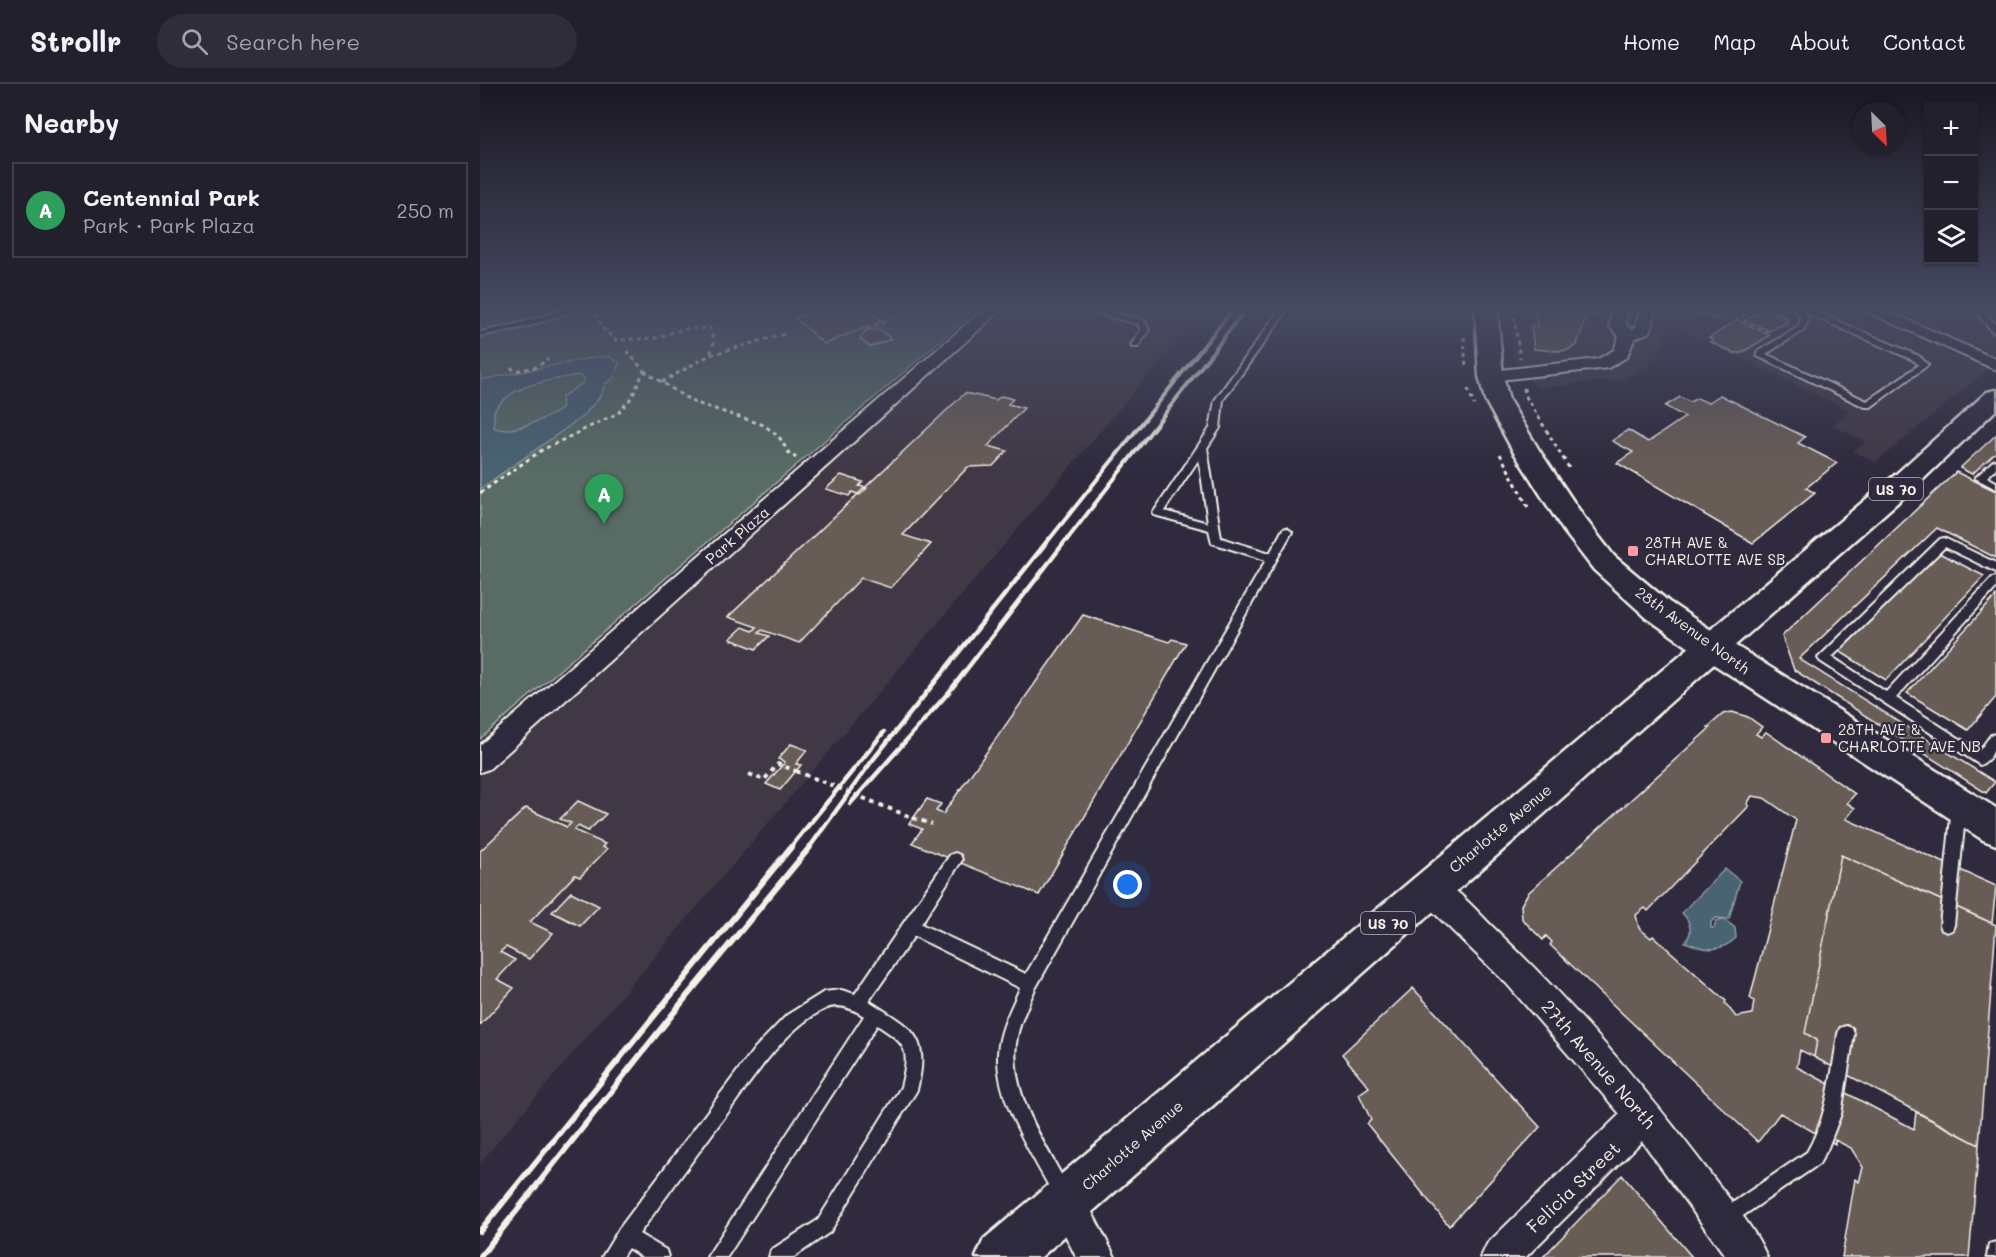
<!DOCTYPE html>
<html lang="en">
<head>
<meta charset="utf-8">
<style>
  :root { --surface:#23202e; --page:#2f2d3a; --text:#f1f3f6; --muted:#a3a3aa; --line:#403e4a; --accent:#0b8043 }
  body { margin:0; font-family:Mali,sans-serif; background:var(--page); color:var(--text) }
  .controls { position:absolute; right:18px; top:18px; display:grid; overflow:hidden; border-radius:0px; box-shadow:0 2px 4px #0004 }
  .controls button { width:54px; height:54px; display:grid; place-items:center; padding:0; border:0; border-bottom:2px solid var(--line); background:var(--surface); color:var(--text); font:30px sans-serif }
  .compass { position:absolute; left:1372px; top:18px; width:54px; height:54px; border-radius:50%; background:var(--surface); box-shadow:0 2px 4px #0004; rotate:156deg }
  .you { position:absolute; left:648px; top:801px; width:21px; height:21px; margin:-15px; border:4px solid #fff; border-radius:50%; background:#1a73e8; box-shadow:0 0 0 9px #1a73e833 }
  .badge { display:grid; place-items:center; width:39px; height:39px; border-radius:50%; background:var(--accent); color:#fff; font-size:20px; font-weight:700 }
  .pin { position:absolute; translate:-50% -50px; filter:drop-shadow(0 2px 3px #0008) }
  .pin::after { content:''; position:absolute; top:32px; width:21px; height:18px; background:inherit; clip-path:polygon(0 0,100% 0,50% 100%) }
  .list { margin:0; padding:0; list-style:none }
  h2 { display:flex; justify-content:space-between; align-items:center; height:78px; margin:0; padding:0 24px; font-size:26px }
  h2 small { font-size:20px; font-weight:400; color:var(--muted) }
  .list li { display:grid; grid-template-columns:39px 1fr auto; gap:18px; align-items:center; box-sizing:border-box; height:96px; margin:0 12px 12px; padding:0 12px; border:2px solid var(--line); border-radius:0px }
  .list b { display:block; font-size:22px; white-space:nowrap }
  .list p { margin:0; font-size:20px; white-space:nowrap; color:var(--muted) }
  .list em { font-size:20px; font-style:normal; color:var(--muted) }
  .icon { flex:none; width:33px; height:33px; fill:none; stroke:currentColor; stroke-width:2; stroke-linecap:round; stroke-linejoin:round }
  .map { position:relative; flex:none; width:1516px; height:1173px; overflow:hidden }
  header { display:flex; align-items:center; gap:36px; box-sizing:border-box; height:84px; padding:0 30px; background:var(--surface); border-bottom:2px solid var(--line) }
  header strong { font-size:28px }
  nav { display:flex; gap:33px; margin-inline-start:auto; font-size:21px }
  .search { width:420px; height:54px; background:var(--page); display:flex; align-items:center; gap:15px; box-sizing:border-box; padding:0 21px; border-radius:33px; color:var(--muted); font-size:22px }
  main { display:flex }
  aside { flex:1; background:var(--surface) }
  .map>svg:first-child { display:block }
  .built { fill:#403945 }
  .green { fill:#596c65; stroke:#a6aea6; stroke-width:1.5 }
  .water { fill:#4a6373; stroke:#8e9ca2; stroke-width:1.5; fill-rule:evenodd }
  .building { fill:#685c57; stroke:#f4f1e8; stroke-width:1.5; fill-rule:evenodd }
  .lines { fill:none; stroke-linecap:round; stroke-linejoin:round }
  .lane-casing { stroke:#f4f1e8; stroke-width:4 }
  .street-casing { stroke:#f4f1e8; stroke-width:4 }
  .secondary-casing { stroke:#f4f1e8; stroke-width:5 }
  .primary-casing { stroke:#f4f1e8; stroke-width:5 }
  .path-far1 { stroke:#f4f1e8; stroke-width:3; stroke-dasharray:4 4; stroke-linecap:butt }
  .path { stroke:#f4f1e8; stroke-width:4; stroke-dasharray:4.5 4.5; stroke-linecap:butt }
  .lane { fill:#2f2a3d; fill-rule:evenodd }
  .street { fill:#2f2a3d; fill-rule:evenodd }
  .secondary { fill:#2f2a3d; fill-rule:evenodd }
  .primary { fill:#2f2a3d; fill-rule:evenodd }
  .rail-far2 { stroke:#f4f1e8; stroke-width:4 }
  .rail-far1 { stroke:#f4f1e8; stroke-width:4.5 }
  .rail { stroke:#f4f1e8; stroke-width:6 }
  .path-bridge { stroke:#f4f1e8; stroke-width:4; stroke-dasharray:4.5 4.5; stroke-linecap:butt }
  .poi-dot { fill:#ff9aa2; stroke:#2f2a3d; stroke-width:2 }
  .labels { text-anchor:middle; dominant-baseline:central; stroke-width:4.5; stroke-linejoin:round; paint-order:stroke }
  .shield { fill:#2f2a3d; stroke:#b9b5b5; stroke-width:1.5 }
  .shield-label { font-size:14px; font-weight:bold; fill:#f4f1e8 }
  .street-label { font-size:15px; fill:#f4f1e8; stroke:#2f2a3d }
  .poi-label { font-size:15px; fill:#f4f1e8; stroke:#2f2a3d; text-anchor:start }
  .near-street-label { font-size:18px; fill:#f4f1e8; stroke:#2f2a3d }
</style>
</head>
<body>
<header>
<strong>Strollr</strong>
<div class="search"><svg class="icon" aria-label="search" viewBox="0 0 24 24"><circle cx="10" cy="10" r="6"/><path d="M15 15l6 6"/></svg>Search here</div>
<nav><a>Home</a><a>Map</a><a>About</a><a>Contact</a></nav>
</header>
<main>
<aside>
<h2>Nearby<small></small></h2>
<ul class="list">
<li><span class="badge" style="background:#2e9e5b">A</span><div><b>Centennial Park</b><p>Park · Park Plaza</p></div><em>250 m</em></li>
</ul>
</aside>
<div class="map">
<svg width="1516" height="1173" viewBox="0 0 1516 1173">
  <rect width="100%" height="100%" fill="#2f2a3d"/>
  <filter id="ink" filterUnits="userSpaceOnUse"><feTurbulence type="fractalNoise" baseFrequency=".0167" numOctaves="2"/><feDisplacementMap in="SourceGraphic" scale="12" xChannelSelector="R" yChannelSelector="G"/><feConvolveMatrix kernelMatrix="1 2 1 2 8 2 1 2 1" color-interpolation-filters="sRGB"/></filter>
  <g filter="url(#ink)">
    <!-- built -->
    <path class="built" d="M514 225H724L0 1079V677Z
      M1030 225H1485L1516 252V279L1396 378 1373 367 1386 358 1352 341 1370 327 1188 239 1184 260 1178 270 1166 283 1144 295 1056 304 1033 271Z"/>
    <!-- green -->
    <path class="green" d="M0 225H497L0 655Z
      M1191 225H1245L1244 236Z"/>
    <!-- water -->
    <path class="water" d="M117 273H130L139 279 134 294 125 300 119 314 102 333 0 405V296ZM98 291 104 294 103 299 82 313 81 325C68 334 27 352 14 343V327C32 299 70 297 98 291Z
      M1245 785 1260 797 1249 835 1236 834 1231 838V844H1234L1236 837 1245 836 1255 844 1256 854C1241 868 1227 867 1208 859L1205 858C1214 848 1210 837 1202 829Z"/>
    <!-- building -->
    <path class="building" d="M339 225H387L402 237 344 260 315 234Z
      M1054 225H1116L1114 232 1107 230 1097 261 1088 266 1076 267 1054 265 1051 242H1057Z
      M1284 225 1308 235 1305 237 1308 238 1289 247 1265 236Z
      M1257 236 1290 251 1262 269H1254L1230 258 1233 256 1229 254Z
      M386 246H401L411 255 390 263 380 255Z
      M485 309 516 316 521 312 533 315 528 320 544 324 508 362 527 367 513 382 488 383 423 451 451 460 411 504 381 494 319 559 282 546 279 549 289 552 276 565 250 555 263 543 273 547 277 543 248 533Z
      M1240 311 1325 353 1318 359 1357 379 1326 404 1335 409 1273 459 1137 379 1153 368 1132 357 1148 346 1168 358 1205 333 1185 322 1200 313 1210 318 1217 314 1228 319Z
      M1516 351V368L1492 390 1480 384Z
      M1476 388 1516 407V474L1457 444 1319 575 1515 698 1506 709 1314 586 1302 552Z
      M361 391 383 398 379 402 387 404 380 411 372 408 369 412 346 405Z
      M1459 469 1504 492 1406 596 1359 567Z
      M1516 512V613L1488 646 1427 609Z
      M603 531 689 558 692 555 706 559 559 811 432 759 442 745 429 740 447 715 461 720 456 727 463 730Z
      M1252 628 1268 633 1282 643 1276 650 1281 653 1286 648 1375 710 1367 719 1375 724 1366 735 1516 802 1512 839 1361 771 1325 949 1337 956 1334 973 1320 966 1317 983 1434 1045 1436 1028 1499 1061 1489 1173H1362L1375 1095 1379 1098 1383 1083 1371 1064 1355 1056V1060L1300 1029 1278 1058 1070 861 1072 858 1066 852 1063 856 1042 835 1041 821 1048 809 1230 644 1228 643 1243 630ZM1272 712 1284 714 1316 736 1270 914 1274 917 1272 930 1256 933 1245 919 1246 917 1173 852 1171 854 1159 844 1156 831 1165 824 1168 827 1269 722 1267 720Z
      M311 660 327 666 316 680 321 681 300 706 286 700 305 678 298 675Z
      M98 717 126 730 108 747 98 742 94 746 125 760 122 763 127 765 100 793 95 791 50 838 73 849 49 875 26 863 20 868 35 876 17 895 34 904 0 941V767L46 724 87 743 91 739 80 735Z
      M1361 771 1516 841 1499 1061 1334 973 1337 956 1325 949Z
      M91 808 119 822 100 842 72 828Z
      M933 904 1060 1043 969 1142 887 1040 891 1036 879 1010 889 1003 862 970Z
      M1142 1091 1212 1173H1063Z"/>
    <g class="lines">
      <!-- lane casing -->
      <g class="lane-casing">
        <path id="lane" d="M86 225H99L46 243 0 252V248L41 239Z
          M598 225H614L664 236 669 246 658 263H652L651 261 661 246 658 240Z
          M800 225H808L743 316 740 344 727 364 741 454 790 469 803 445 807 444 812 448 555 905C548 921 540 937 537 953 527 1007 564 1057 588 1103L591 1109 588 1115 582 1118 576 1115C554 1074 516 1018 518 970 519 946 531 925 540 904L434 852 389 917C431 945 451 949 437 1006L350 1148 314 1173H289L291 1166 338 1136 421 1003C430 966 428 961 397 941L247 1173H227L384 932C373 925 358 918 345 925 303 945 271 998 243 1035 215 1073 187 1111 159 1150L186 1166 188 1173H162L148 1164 142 1173H122L139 1145 275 964 307 931 344 908 361 906 375 910 470 771 475 769 480 771 482 776 441 840 546 890 786 476 732 459 729 446 674 431 673 429 730 344 735 316ZM719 375 728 439 684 427Z
          M1313 225H1330L1439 272 1448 281 1391 323H1385L1277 272V268L1318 243 1321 235ZM1324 228 1433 276 1439 281 1387 317 1286 270 1324 246 1329 235Z
          M1493 225H1502L1516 241V248H1513Z
          M1516 376V384L1507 393 1516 398V405L1495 394 1513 377Z
          M1464 454 1516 479V488L1465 463 1352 573 1406 608 1512 494 1516 493V504L1416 614 1499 667 1511 651 1516 650C1516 663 1513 675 1500 681L1340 577 1338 574 1460 455Z
          M1479 717 1484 719 1486 723 1474 841 1472 846 1467 848 1462 846 1460 841 1472 723 1474 719Z
          M1366 942 1372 944 1374 950 1361 1030 1347 1066 1339 1080 1251 1140 1245 1143 1239 1140 1236 1134 1239 1128 1327 1068C1348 1032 1351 991 1358 950L1360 944Z
          M1516 1158V1173H1507L1509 1160Z"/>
      </g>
      <!-- street casing -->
      <g class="street-casing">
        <path id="street" d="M504 225H522L9 685 0 688V661Z
          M1131 225H1147L1146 242 1152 245 1156 243 1160 225H1176L1170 248 1154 255 1147 273 1128 284 1011 297 1002 292 1011 287 1118 275 1134 266 1139 252 1130 243Z
          M1381 225H1403L1516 275V286Z
          M949 790C975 800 998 829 1018 848 1095 922 1164 1002 1228 1087 1248 1114 1274 1142 1287 1173H1246L1162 1057 1046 1173H1001L1007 1160 1140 1030 1027 900 939 814 935 804 939 794Z
          M587 1100 600 1105 635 1173H596L569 1118 574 1105Z"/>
      </g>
      <!-- secondary casing -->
      <g class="secondary-casing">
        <path id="secondary" d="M995 225H1017L1023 292 1029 316 1059 366 1103 432 1134 472 1189 518 1243 554 1516 724V761L1503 756 1221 572 1167 534 1114 486 1083 446 1033 367 1005 316 999 292Z"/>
      </g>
      <!-- primary casing -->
      <g class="primary-casing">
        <path id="primary" d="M1516 306V326L1435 403 561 1173H496L504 1155 1415 391 1507 308Z"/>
      </g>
      <!-- path-far1 -->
      <path class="path-far1" d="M122 225 116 228 123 245 136 256 176 254 204 245 230 244 234 258 230 271
        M1033 225 1040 274
        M1272 225 1257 235 1288 249
        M1290 225 1306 232
        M387 245 418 232
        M984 253 986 284
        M31 283 34 287 57 283 68 275
        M164 287 213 318 284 341 299 353 309 369 316 374
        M182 298 230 271 305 250
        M1044 304 1045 311 1091 387
        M988 305 994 321
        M1020 370 1048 423
        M0 409 62 366 138 329 152 313 164 287 147 267"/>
      <!-- path -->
      <path class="path" d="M269 690 284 696 298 680 316 687
        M433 734 452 740"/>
      <!-- lane -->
      <use href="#lane" class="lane"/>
      <!-- street -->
      <use href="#street" class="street"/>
      <!-- secondary -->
      <use href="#secondary" class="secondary"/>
      <!-- primary -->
      <use href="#primary" class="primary"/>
      <!-- rail-far2 -->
      <path class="rail-far2" d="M568 457 753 225
        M586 457 766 225"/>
      <!-- rail-far1 -->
      <path class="rail-far1" d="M370 720 469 608 587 455
        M310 764 404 648
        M329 764 392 677 569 455"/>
      <!-- rail -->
      <path class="rail" d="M0 1147 311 763
        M0 1173 207 912 330 763"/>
      <!-- path-bridge -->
      <path class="path-bridge" d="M316 687 433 734"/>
    </g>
  </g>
  <!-- sky -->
  <linearGradient id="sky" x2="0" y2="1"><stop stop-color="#1a1722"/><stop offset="0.58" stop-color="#474a62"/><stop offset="1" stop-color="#474a62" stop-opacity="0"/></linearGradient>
  <rect width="1516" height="389" fill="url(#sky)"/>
  <!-- markers -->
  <g class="poi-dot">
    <rect x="1147" y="461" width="12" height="12" rx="3"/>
    <rect x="1340" y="648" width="12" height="12" rx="3"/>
  </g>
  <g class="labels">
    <!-- shield labels -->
    <g class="shield">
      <rect x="1389" y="394" width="54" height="22" rx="4.5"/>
      <rect x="881" y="828" width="54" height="22" rx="4.5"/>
    </g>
    <g class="shield-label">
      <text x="1416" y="405">US 70</text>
      <text x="908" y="839">US 70</text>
    </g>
    <!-- street labels -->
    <g class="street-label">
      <text transform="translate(257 451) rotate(-41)">Park Plaza</text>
      <text transform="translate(1213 546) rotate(36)">28th Avenue North</text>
      <text transform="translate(1020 744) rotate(-40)">Charlotte Avenue</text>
      <text transform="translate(652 1061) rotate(-41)">Charlotte Avenue</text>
    </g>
    <!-- poi labels -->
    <g class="poi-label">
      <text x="1165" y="458">28TH AVE &amp;<tspan x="1165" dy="17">CHARLOTTE AVE SB</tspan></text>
      <text x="1358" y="645">28TH AVE &amp;<tspan x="1358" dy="17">CHARLOTTE AVE NB</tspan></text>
    </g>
    <!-- near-street labels -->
    <g class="near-street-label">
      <text transform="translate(1119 980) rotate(49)">27th Avenue North</text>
      <text transform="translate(1093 1103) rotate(-44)">Felicia Street</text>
    </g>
  </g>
</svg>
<div class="controls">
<button>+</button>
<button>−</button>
<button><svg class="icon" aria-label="layers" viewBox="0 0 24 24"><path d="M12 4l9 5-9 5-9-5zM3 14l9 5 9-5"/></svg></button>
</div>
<svg class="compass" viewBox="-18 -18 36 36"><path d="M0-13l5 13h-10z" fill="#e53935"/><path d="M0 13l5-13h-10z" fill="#a3a3aa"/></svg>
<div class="you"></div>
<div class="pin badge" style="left:124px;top:440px;background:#2e9e5b">A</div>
</div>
</main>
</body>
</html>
